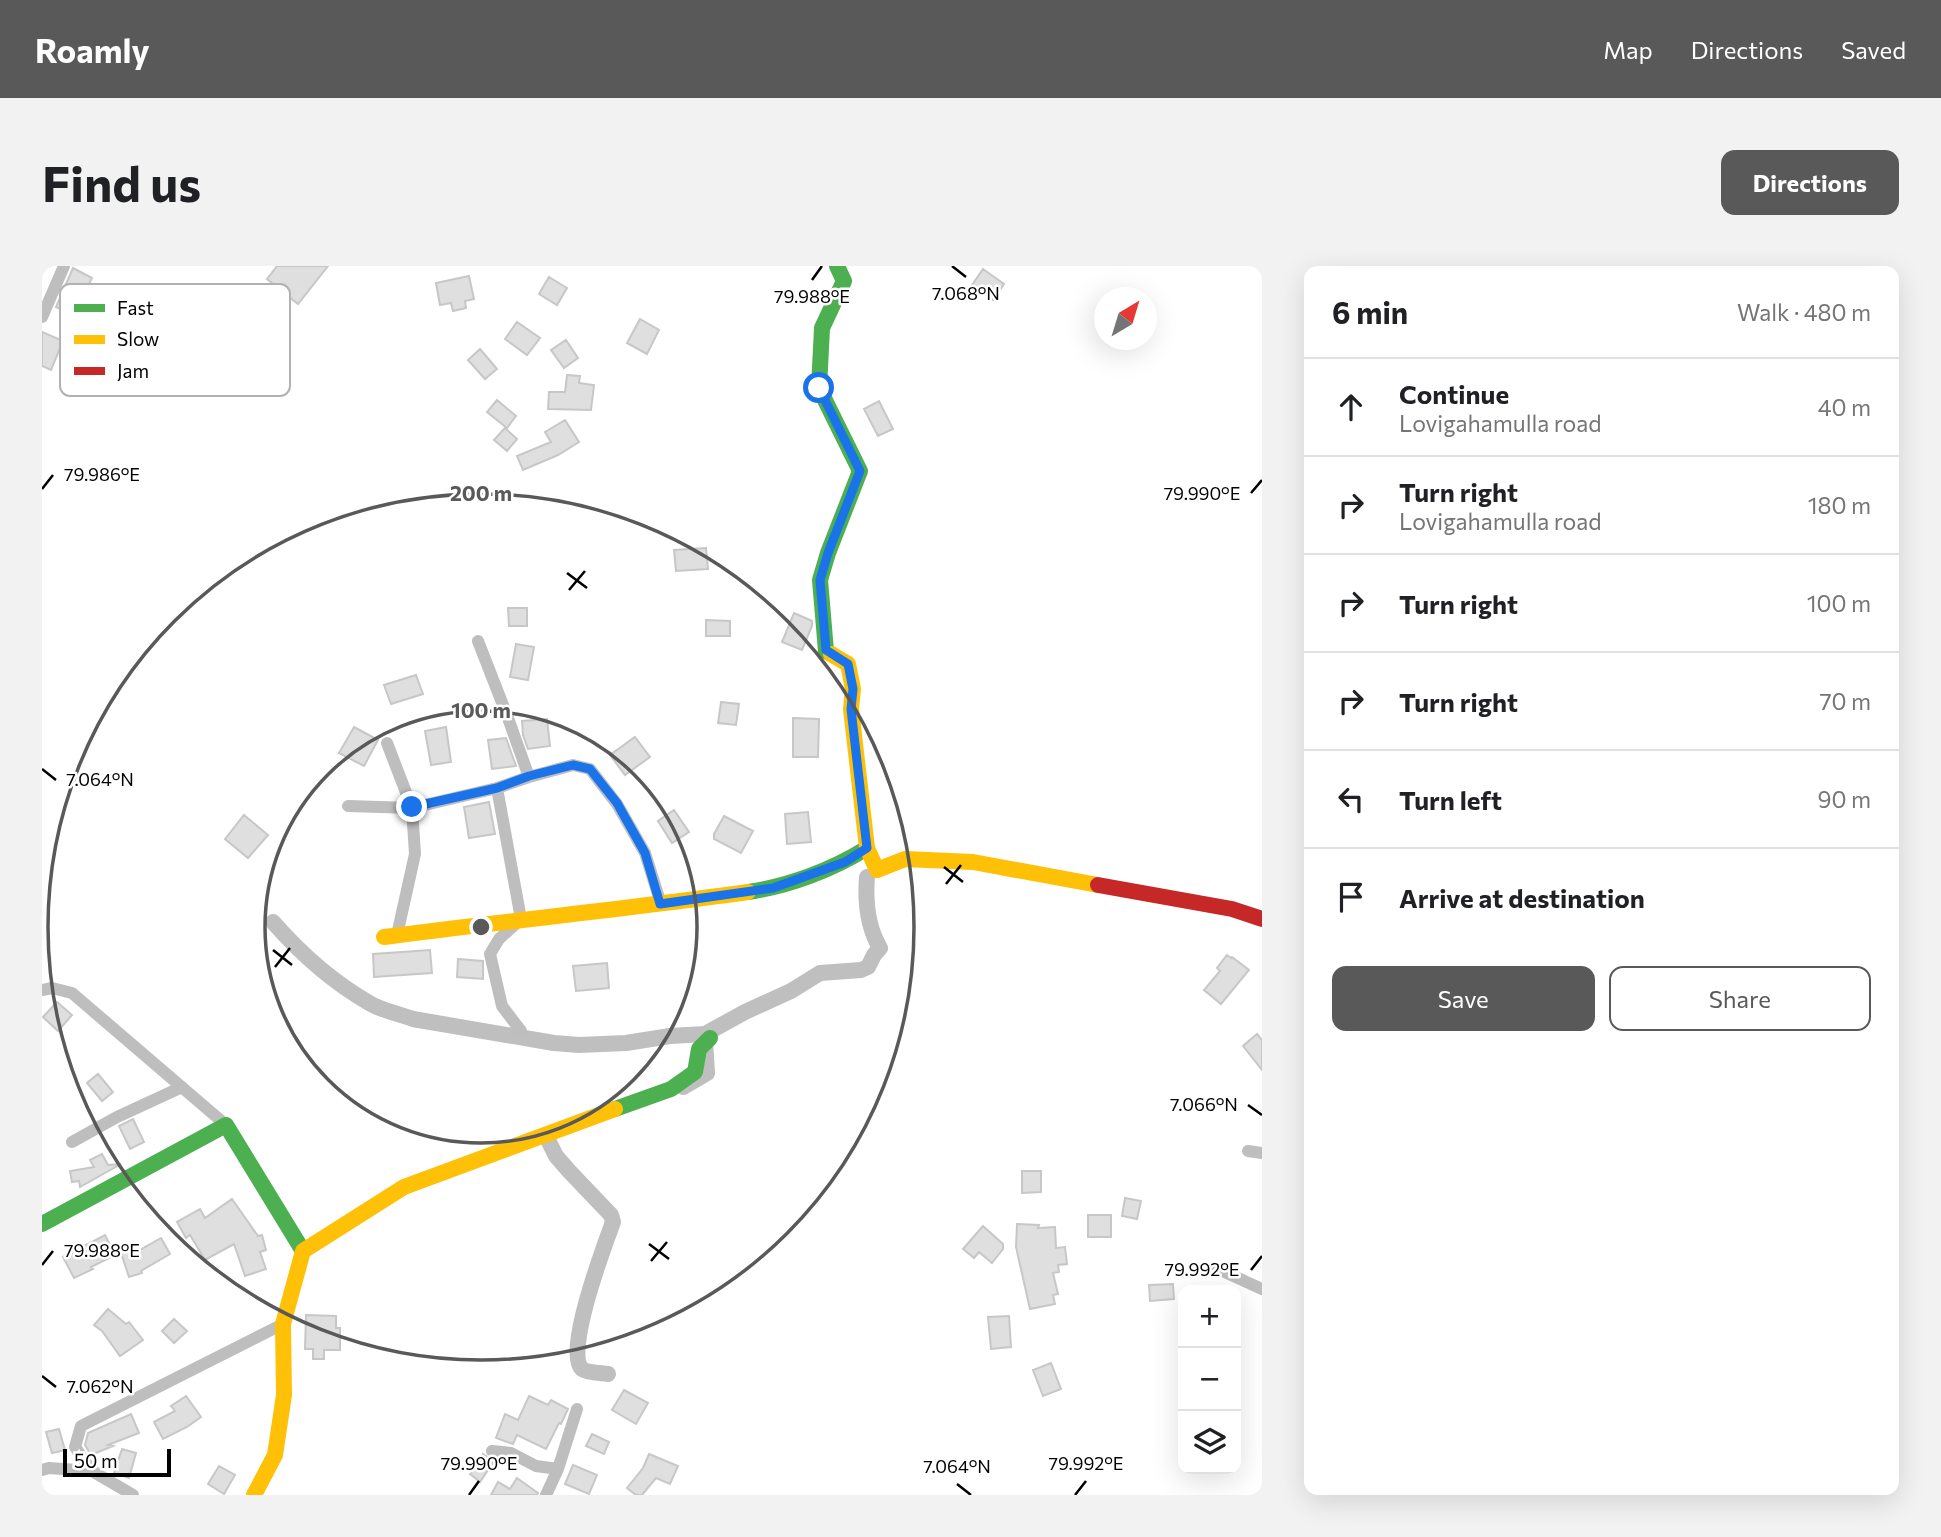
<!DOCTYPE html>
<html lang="en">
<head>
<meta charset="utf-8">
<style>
  :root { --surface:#fff; --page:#f2f2f2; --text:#202124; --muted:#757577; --line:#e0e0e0; --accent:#595959 }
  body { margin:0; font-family:Commissioner,sans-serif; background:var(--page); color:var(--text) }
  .controls { position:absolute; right:21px; bottom:21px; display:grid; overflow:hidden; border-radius:14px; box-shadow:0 7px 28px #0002 }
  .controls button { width:63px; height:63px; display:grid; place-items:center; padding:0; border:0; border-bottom:2px solid var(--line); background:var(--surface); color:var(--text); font:35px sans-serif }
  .compass { position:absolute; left:1052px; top:21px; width:63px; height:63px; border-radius:50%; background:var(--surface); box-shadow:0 7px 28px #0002; rotate:38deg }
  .scale { position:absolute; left:21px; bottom:18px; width:108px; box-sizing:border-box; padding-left:7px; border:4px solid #000; border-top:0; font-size:19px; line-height:24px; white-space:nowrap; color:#000; -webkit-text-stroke:5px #fff; paint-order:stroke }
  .stop { position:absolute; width:21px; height:21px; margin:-16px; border:5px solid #1a73e8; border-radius:50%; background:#fff }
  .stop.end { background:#1a73e8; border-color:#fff; box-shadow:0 2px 7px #0008 }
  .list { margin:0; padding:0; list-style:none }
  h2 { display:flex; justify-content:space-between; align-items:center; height:91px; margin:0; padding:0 28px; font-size:30px }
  h2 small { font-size:23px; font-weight:400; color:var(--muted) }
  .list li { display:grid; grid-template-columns:46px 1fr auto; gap:21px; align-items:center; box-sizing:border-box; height:98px; padding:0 28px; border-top:2px solid var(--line) }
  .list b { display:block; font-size:26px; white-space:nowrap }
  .list p { margin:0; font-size:23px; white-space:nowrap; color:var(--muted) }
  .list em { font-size:23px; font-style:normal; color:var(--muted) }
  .actions { display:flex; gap:14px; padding:21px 28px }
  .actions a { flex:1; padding:16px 0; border:2px solid var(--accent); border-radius:14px; text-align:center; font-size:24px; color:var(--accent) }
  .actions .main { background:var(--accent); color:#fff }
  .icon { flex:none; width:38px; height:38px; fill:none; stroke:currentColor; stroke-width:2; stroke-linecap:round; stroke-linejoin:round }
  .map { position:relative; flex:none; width:1220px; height:1229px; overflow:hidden; border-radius:14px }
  header { display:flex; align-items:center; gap:42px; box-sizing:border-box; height:98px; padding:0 35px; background:var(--accent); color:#fff }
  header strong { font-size:33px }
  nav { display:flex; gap:38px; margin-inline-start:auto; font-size:24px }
  .intro { display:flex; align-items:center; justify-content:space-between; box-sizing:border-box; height:168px; padding:0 42px }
  h1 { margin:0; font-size:49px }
  .button { padding:18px 32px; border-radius:14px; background:var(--accent); color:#fff; font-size:24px; font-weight:700 }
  main { display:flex; gap:42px; padding:0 42px }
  aside { flex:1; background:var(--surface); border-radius:14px; box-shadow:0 7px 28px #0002 }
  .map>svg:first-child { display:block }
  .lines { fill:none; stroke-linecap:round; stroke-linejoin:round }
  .canal { stroke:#bfbfbf; stroke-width:16 }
  .building { fill:#dfdfdf; stroke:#c7c7c7; stroke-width:2 }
  .street { stroke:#bebebe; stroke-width:12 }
  .fast { stroke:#4caf50; stroke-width:16 }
  .slow { stroke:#ffc107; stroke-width:16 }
  .jam { stroke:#c62828; stroke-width:16 }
  .route { stroke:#1a73e8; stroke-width:9 }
  .ticks { fill:none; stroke:#000; stroke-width:2.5 }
  .ring { fill:none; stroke:#595959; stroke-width:3.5 }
  .key { fill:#fff; stroke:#b2b2b2; stroke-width:2 }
  .key-label { font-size:19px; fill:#000 }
  .ticks-label { font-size:18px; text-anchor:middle; fill:#000; stroke:#fff; stroke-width:5; stroke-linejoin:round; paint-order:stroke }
  .centre { fill:#595959; stroke:#fff; stroke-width:3.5 }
  .ring-label { font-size:21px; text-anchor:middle; font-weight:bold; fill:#595959; stroke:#fff; stroke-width:5; stroke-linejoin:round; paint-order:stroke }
</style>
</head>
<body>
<header>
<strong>Roamly</strong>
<nav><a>Map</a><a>Directions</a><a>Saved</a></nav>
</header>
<div class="intro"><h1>Find us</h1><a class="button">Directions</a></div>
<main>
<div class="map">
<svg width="1220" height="1229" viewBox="0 0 1220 1229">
  <rect width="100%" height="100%" fill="#fff"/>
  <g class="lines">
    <!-- canal -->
    <path class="canal" d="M231 656C259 688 292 717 329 738 342 745 357 748 371 753L512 777 537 779 584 777 628 770 663 768 703 746 749 725 778 707 819 704 826 701 832 689 838 682C825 660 823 636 825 611
      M641 821 665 807 663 774
      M507 876 514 890 527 905 569 949 571 956C563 978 522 1086 540 1103 545 1107 560 1107 566 1108"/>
  </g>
  <!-- building -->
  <path class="building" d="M235 0H286L256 38 225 13Z
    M31 2 50 12 39 34 31 29 22 45 14 41Z
    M941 3 962 18 951 34 930 19Z
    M427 10 432 33 423 35 424 42 411 45 409 37 398 39 394 17Z
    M507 11 525 22 515 39 497 28Z
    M598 53 617 64 605 88 585 77Z
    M475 56 498 72 485 89 463 73Z
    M0 66 21 75 9 104 0 100Z
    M524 74 536 92 522 102 509 84Z
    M438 83 455 103 443 113 426 94Z
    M525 109 538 110 537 117 552 119 549 144 506 143 507 126H523Z
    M455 134 474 150 465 162 445 146Z
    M837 135 851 163 836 170 822 143Z
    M523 154 537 176 516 189 481 204 475 190 509 176 503 166Z
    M463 162 475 173 465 185 452 174Z
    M664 282 666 303 634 305 632 284Z
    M466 342H485V360H467Z
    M752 347 770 355V360L760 384 740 376Z
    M664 354 688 355V370H664Z
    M474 378 492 381 486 414 468 411Z
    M374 409 381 428 349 438 342 419Z
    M679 436 697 438 694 459 676 457Z
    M751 452 777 453 776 491H751Z
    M505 453 508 480 486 483 481 469 480 455Z
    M312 461 336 474 322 500 297 487Z
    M404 461 409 496 389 499 383 465Z
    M593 471 608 491 583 509 568 489Z
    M464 472 474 500 450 503 446 474Z
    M447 536 453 568 427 572 422 541Z
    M632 544 647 566 630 577 616 555Z
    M766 546 769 576 745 578 743 548Z
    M202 549 226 569 206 592 183 573Z
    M682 550 711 565 699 587 672 573V568Z
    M388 684 390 707 332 711 331 688Z
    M1185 689 1189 692 1190 691 1207 704 1179 738 1162 724 1178 705 1175 702Z
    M416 693 441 695V713L415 711Z
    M565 697 567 722 534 725 531 700Z
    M15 736 30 749 16 765 1 751Z
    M1215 768 1220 774V804L1201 780Z
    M56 808 71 826 60 835 45 817Z
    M91 853 102 876 88 883 77 860Z
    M60 888 66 899 79 898 38 921 37 915 30 916 28 905 52 901 48 894Z
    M980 905H999V926L980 927Z
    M1083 932 1099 935 1095 953 1080 950Z
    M190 933 216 970 220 969 224 984 218 986 224 1003 203 1010 192 978 163 994 148 969 144 972 135 956 158 943 163 952Z
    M1046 949H1069V971H1046Z
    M975 958 997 959 996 962 1013 961 1014 982 1023 981 1025 998 1016 999 1017 1006 1011 1007 1016 1028 1011 1029 1013 1038 988 1043 974 981Z
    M941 960 961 978V983L950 997 937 986 932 992 921 983Z
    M63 969 73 989 49 1001 51 1003 32 1012 21 991Z
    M119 972 128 988 99 1005 100 1007 87 1011 78 984 90 978 94 986Z
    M1131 1018 1132 1033 1108 1035 1107 1019Z
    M66 1043 84 1058 87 1056 101 1074 78 1090 60 1065 52 1059Z
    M264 1049 294 1050V1062H298V1084H282V1093H271V1083H263Z
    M967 1050 969 1081 949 1083 946 1051Z
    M132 1053 145 1065 132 1077 120 1065Z
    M1009 1097 1019 1123 1001 1130 991 1104Z
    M582 1124 606 1137 594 1158 570 1144Z
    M144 1130 159 1151 145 1161 121 1173 112 1156 133 1145 129 1140Z
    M487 1130 506 1139 509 1134 526 1143 519 1158 517 1157 504 1183 475 1169 471 1178 454 1172 463 1148 476 1154Z
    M89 1148 97 1167 66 1179 71 1180 49 1189 43 1179 46 1167Z
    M17 1163 23 1184 10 1187 4 1166Z
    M550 1168 567 1176 562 1188 544 1180Z
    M80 1183 94 1187 87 1212 72 1207Z
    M441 1188 452 1195 438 1216 428 1208Z
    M607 1188 636 1200 628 1218 614 1212 600 1229H594L585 1222 601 1202Z
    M531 1199 555 1209 547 1228 523 1218Z
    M177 1200 193 1209 182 1228 166 1218Z
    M475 1212 496 1227 495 1229H449L456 1216 468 1223Z"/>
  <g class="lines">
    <!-- street -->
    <path class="street" d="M0 51 22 0
      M436 375 466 452 487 511
      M345 477 370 542 373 588 355 669
      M455 522 479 653 457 673 448 688 460 740 479 765
      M306 540 370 542 455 522 487 511 531 499 548 503 575 538 603 587 619 638
      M0 724 10 722 30 727 184 859
      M30 876 75 851 140 821
      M1206 885 1220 887
      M1174 1002 1220 1023
      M450 1185 469 1187 494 1200 516 1203
      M0 1204 7 1202 50 1205 91 1229
      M50 1205 33 1181 39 1160 241 1058
      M504 1229 516 1203 535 1143"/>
    <!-- fast -->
    <path class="fast" d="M789 388 784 385 778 314 786 287 818 205 777 122 780 62 802 15 795 0
      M706 626C747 620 790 604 825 582
      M573 843 629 823 653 806 657 783 668 772
      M0 958 184 859 261 985"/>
    <!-- slow -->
    <path class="slow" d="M789 388 806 398 811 423 809 443 825 582 835 604 863 593 931 596 1056 619
      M342 671C463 655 585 643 706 626
      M212 1229 233 1189 242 1129 241 1058 261 985 362 921 573 843"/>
    <!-- jam -->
    <path class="jam" d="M1056 619 1190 643 1220 653"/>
  </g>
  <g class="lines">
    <!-- route -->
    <path class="route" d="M370 541 455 522 487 510 531 499 548 503 575 537 603 587 618 638 731 622 803 596 825 582 809 443 811 423 806 398 784 384 778 314 786 287 818 205 777 122"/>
  </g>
  <!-- ticks -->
  <path class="ticks" d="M910 0 924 11M770 14 780 0M0 223 11 209M1209 227 1220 214M525 307 545 322M527 324 543 305M0 503 14 514M902 601 921 616M904 618 919 599M231 684 250 699M233 701 248 682M1206 839 1220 849M607 978 627 993M609 995 625 976M0 999 11 985M1209 1004 1220 990M0 1110 14 1121M915 1218 929 1229M427 1229 437 1215M1033 1229 1044 1215"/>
  <!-- distance rings -->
  <g class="ring">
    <circle cx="439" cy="661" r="216"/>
    <circle cx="439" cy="661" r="433"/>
  </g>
  <!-- legend -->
  <rect x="18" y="18" width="230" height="112" rx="10" class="key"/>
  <rect x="32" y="38" width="31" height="8" fill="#4caf50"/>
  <rect x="32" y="69" width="31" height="9" fill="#ffc107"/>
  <rect x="32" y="101" width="31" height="8" fill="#c62828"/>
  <g class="key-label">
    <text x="75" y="49">Fast</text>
    <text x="75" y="80">Slow</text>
    <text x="75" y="112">Jam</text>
  </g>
  <g class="ticks-label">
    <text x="924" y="34">7.068°N</text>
    <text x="770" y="37">79.988°E</text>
    <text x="60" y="215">79.986°E</text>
    <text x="1160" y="234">79.990°E</text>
    <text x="58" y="520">7.064°N</text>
    <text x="1162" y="845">7.066°N</text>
    <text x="60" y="991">79.988°E</text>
    <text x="1160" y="1010">79.992°E</text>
    <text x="58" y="1127">7.062°N</text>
    <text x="437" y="1204">79.990°E</text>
    <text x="1044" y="1204">79.992°E</text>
    <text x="915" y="1207">7.064°N</text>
  </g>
  <circle cx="439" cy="661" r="10" class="centre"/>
  <g class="ring-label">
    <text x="439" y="235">200 m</text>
    <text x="439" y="452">100 m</text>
  </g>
</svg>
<div class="controls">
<button>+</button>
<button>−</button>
<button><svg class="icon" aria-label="layers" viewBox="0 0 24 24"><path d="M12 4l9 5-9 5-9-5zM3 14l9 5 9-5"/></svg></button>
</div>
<svg class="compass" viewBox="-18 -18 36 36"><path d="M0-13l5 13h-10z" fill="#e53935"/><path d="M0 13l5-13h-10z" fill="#757577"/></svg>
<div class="scale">50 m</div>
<div class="stop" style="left:777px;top:122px"></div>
<div class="stop end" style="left:370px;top:541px"></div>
</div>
<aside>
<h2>6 min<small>Walk · 480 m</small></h2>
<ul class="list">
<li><svg class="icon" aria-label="ahead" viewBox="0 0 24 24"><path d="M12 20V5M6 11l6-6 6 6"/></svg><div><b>Continue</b><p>Lovigahamulla road</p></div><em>40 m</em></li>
<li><svg class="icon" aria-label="right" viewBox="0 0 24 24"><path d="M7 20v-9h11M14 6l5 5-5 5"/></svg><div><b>Turn right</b><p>Lovigahamulla road</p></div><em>180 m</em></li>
<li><svg class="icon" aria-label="right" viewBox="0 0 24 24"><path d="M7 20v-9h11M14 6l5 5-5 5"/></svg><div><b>Turn right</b></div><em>100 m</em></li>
<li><svg class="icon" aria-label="right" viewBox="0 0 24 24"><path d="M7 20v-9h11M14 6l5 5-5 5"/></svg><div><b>Turn right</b></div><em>70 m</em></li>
<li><svg class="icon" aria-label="left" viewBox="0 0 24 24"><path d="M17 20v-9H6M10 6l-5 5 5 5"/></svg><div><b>Turn left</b></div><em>90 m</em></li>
<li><svg class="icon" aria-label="arrive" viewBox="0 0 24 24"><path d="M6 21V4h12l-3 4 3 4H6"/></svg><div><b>Arrive at destination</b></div></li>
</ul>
<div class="actions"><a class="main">Save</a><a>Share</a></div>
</aside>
</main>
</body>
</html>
